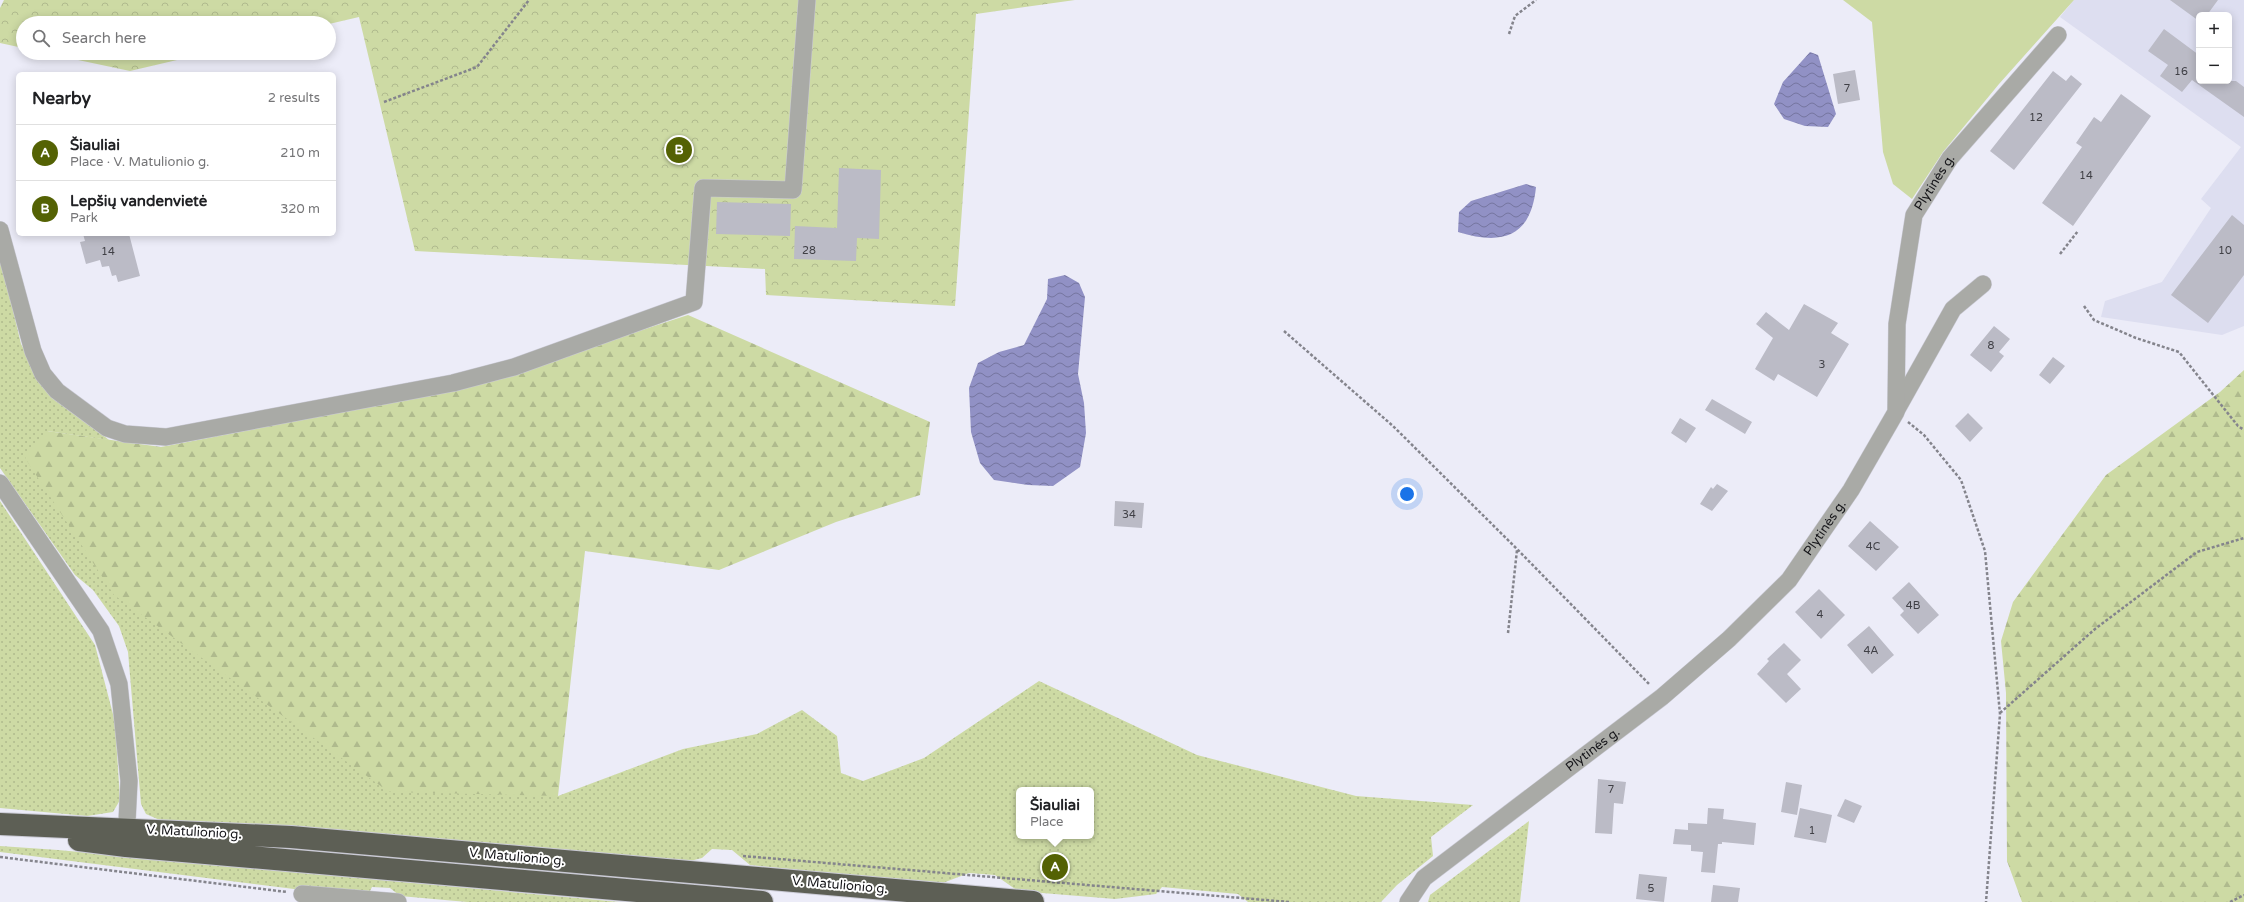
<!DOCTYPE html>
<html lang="en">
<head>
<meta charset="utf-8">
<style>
  :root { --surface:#fff; --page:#f6f6f6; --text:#202124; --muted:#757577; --line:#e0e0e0; --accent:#546204 }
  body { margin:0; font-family:"Varela Round",sans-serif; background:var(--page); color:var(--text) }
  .controls { position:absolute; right:12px; top:12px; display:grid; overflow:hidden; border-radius:6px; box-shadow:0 2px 10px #0003 }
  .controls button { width:36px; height:36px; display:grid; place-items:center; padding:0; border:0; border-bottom:1px solid var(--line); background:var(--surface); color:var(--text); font:20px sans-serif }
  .you { position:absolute; left:1407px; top:494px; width:14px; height:14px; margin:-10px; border:3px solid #fff; border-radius:50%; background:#1a73e8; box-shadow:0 0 0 6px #1a73e833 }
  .badge { display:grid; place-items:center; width:26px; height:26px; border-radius:50%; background:var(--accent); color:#fff; font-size:13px; font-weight:700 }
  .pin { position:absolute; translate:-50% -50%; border:2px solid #fff; box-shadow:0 1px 4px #0006 }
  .popup { position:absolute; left:1016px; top:787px; width:78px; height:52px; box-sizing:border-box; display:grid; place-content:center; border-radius:6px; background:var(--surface); filter:drop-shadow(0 1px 3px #0005); font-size:13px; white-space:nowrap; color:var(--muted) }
  .popup b { font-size:15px; color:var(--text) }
  .popup::after { content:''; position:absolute; left:50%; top:100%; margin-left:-8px; border:8px solid transparent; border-top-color:var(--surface) }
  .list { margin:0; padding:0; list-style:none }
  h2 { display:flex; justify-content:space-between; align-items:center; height:52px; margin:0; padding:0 16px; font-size:17px }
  h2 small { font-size:13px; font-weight:400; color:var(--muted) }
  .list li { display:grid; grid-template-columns:26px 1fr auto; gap:12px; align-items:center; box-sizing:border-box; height:56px; padding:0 16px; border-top:1px solid var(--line) }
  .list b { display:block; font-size:15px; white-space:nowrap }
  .list p { margin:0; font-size:13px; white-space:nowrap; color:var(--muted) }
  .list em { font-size:13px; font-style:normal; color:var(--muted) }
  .icon { flex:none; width:22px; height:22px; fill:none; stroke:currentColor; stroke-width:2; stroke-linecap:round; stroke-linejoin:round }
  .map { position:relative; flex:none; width:2244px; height:902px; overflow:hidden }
  .search { position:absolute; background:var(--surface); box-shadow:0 2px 10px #0003; left:16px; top:16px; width:320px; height:44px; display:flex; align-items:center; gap:10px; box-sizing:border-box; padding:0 14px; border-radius:22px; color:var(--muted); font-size:15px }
  .panel { position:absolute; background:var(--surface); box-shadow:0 2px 10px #0003; left:16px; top:72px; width:320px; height:164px; border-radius:6px }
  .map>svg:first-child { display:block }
  .built { fill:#dddef0; fill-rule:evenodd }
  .grass { fill:url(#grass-dots); fill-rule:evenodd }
  .forest { fill:url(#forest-firs) }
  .park { fill:url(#park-crowns) }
  .garden { fill:#cddaa4 }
  .water { fill:url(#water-waves) }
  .building { fill:#bbbbc6 }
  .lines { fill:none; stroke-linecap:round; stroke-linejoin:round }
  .minor-casing { stroke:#cacad5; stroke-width:18 }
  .highway-casing { stroke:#cacad5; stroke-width:24 }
  .path { stroke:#84848c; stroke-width:2.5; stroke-dasharray:3 2; stroke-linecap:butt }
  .minor { stroke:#a9aaa6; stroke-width:17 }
  .highway { stroke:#5d5f55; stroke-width:22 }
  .labels { text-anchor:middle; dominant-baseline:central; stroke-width:4; stroke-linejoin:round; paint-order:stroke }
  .number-label { font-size:11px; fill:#404046 }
  .street-label { font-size:13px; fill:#17171b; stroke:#fff }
</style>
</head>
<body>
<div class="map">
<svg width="2244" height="902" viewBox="0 0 2244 902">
  <defs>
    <pattern id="grass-dots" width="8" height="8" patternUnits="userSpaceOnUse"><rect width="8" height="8" fill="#cddaa4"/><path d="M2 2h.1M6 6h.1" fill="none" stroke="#afba8d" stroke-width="1.8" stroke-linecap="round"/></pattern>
    <pattern id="forest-firs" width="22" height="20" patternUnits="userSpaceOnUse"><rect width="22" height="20" fill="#cddaa4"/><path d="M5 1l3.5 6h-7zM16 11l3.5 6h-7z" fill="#afba8d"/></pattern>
    <pattern id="park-crowns" width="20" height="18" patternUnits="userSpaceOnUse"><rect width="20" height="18" fill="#cddaa4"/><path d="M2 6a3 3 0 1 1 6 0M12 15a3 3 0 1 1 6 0" fill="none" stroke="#afba8d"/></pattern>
    <pattern id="water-waves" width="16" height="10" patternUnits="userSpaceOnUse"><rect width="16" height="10" fill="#9191c5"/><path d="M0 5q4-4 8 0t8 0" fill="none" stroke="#75759f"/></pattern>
  </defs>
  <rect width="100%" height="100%" fill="#ececf8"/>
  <!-- built -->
  <path class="built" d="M2074 0H2244V326L2222 335 2101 317 2105 301 2162 282 2211 208 2201 199 2241 147 2060 17ZM2199 15H2229V81H2199Z"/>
  <!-- grass -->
  <path class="grass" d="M0 255 21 344 45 389 109 440 47 431 558 796 683 749 757 734 802 710 837 736 841 773 863 781 924 758 1039 681 1197 755 1356 796 1473 805 1431 837 1433 856 1397 885 1381 902H1248L1238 894 1162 887 1156 894 1115 899 1018 891 995 875 969 873 940 884 750 865 732 850 712 849 702 858 690 861 162 821 146 814 141 804 128 652 119 626 93 590 75 575 0 468ZM1019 790H1091V836H1019Z
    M0 501 95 645 115 722 120 800 113 812 87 816 0 808Z
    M1529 821 1520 902H1428L1430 895Z
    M0 846 58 850 620 902H467L400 896 390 888 372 887 368 895 294 889 0 852Z"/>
  <!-- forest -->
  <path class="forest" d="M688 315 930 422 920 495 836 522 719 570 585 551 558 796 389 792 114 595 25 458 47 431 161 447 457 390Z
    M2244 370V902H2022L2007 861 2006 693 2001 641 2013 602 2106 475 2220 392Z"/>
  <!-- park -->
  <path class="park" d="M4 0H1075L976 14 955 306 766 295 765 269 415 251 359 17 329 24 23 23V48L0 43V8Z
    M45 53H207L130 71Z"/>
  <!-- garden -->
  <path class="garden" d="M1843 0H2074L1999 84 1943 152 1912 199 1893 184 1883 152 1872 22Z"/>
  <!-- water -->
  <path class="water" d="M1810 52 1818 55 1836 114 1828 127 1805 126 1784 119 1774 104 1783 82Z
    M1526 184 1536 187C1531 237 1503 246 1458 232L1459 212 1471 201Z
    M1065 275 1079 283 1085 297 1078 374 1084 403 1086 433 1080 467 1053 486 1028 485 994 480 980 463 971 432 969 388 978 363 999 352 1024 345 1047 299 1048 279Z"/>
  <!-- building -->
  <path class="building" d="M2170 0H2218L2207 15H2199V21Z
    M2164 29 2199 55V81H2236L2244 87V117L2192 80 2182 92 2160 76 2168 65 2148 51Z
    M1855 70 1860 100 1838 104 1833 74Z
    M2053 71 2066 81 2071 75 2082 84 2014 170 1990 151Z
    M2121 94 2151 116 2073 226 2042 203 2082 147 2076 143 2094 117 2101 122Z
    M839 168 881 170 879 239 857 238 856 261 794 259 795 226 837 228Z
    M717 202 791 204 790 236 716 234Z
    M2232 215 2244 225V275L2208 323 2171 295Z
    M83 234H129L140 276 118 282 116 275 112 276 109 266 102 267 100 260 86 264 80 242 85 241Z
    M1804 304 1838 323 1831 333 1849 344 1817 397 1778 374 1774 381 1755 369 1773 338 1756 324 1766 312 1789 330Z
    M1994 326 2010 339 1999 352 2004 356 1991 372 1970 355Z
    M2053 357 2065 366 2050 384 2039 375Z
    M1712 399 1752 422 1745 434 1705 410Z
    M1968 413 1983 428 1970 442 1955 426Z
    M1680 418 1696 428 1686 443 1671 433Z
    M1717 484 1728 491 1712 511 1700 504 1711 487 1713 489Z
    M1115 501 1144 503 1142 528 1114 526Z
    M1870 521 1899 547 1876 571 1848 546Z
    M1909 582 1939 615 1918 634 1900 615 1904 611 1892 598Z
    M1819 589 1845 615 1821 639 1795 612Z
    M1869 626 1894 655 1872 674 1847 645Z
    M1784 643 1801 660 1787 674 1801 689 1786 703 1757 674 1769 661 1767 659Z
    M1598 779 1626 782 1623 804 1614 803 1612 834 1595 833Z
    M1786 782 1802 785 1797 815 1781 812Z
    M1845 799 1862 806 1854 823 1837 816Z
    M1708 808 1724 809 1723 819 1756 823 1754 845 1722 842V844H1718L1715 873 1701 872 1703 852 1691 851V845L1673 844 1675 829 1688 830V823L1707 824Z
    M1800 808 1832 815 1826 843 1794 837Z
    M1639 874 1667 877 1664 902 1636 899Z
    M1713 885 1740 888 1738 902H1711Z"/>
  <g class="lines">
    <!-- minor casing -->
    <g class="minor-casing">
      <g id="minor">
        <path d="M0 230 33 351 43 374 57 391 107 428 125 434 166 437 453 383 514 367 694 302 703 188 793 190 807 0"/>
        <path d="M1897 409 1953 309 1983 284"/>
        <path d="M0 483 101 631 119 684 129 781 126 842"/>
        <path d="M302 894 398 902"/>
        <path id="s1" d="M1408 902 1424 878 1662 697 1729 639 1789 580 1851 490 1896 412 1897 324 1914 215 1950 158 2058 35"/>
      </g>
    </g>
    <!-- highway casing -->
    <g class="highway-casing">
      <path id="highway" d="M0 824 291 837 1033 902
        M79 840 126 846 762 902"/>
    </g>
    <!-- path -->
    <path class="path" d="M1509 34 1515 16 1536 0
      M384 102 477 67 529 0
      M2060 254 2078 231
      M2084 306 2094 320 2136 338 2179 352 2238 426 2244 430
      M1284 331 1393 426 1517 549 1650 685
      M1908 422 1924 435 1961 480 1985 551 2000 714 1986 902
      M1508 633 1517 550
      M2000 713 2095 629 2197 552 2244 538
      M743 856 1289 902
      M0 857 287 892
      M2230 902 2244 895"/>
    <!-- minor -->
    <use href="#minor" class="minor"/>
    <!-- highway -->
    <use href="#highway" class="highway"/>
  </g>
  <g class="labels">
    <!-- number labels -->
    <g class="number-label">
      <text x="2181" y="71">16</text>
      <text x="1847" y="88">7</text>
      <text x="2036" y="117">12</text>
      <text x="2086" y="175">14</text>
      <text x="809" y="250">28</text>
      <text x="2225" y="250">10</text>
      <text x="108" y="251">14</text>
      <text x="1991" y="345">8</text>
      <text x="1822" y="364">3</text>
      <text x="1129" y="514">34</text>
      <text x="1873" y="546">4C</text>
      <text x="1913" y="605">4B</text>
      <text x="1820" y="614">4</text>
      <text x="1871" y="650">4A</text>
      <text x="1611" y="789">7</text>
      <text x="1812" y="830">1</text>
      <text x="1651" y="888">5</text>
    </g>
    <!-- street labels -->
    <g class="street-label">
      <text stroke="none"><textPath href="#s1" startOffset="937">Plytinės g.</textPath></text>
      <text stroke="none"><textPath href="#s1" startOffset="564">Plytinės g.</textPath></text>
      <text stroke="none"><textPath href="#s1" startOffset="241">Plytinės g.</textPath></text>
      <text transform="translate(194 832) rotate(3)">V. Matulionio g.</text>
      <text transform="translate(517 857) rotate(5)">V. Matulionio g.</text>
      <text transform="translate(840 885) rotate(5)">V. Matulionio g.</text>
    </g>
  </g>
</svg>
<div class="controls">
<button>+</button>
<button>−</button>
</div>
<div class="you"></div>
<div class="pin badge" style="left:1055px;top:867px">A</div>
<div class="popup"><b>Šiauliai</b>Place</div>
<div class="pin badge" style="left:679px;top:150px">B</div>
<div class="search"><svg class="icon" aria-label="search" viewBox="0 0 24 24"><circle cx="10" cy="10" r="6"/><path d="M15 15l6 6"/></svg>Search here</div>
<section class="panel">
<h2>Nearby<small>2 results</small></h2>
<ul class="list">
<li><span class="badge">A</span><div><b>Šiauliai</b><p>Place · V. Matulionio g.</p></div><em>210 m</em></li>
<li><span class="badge">B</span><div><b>Lepšių vandenvietė</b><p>Park</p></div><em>320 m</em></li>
</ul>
</section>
</div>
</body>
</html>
